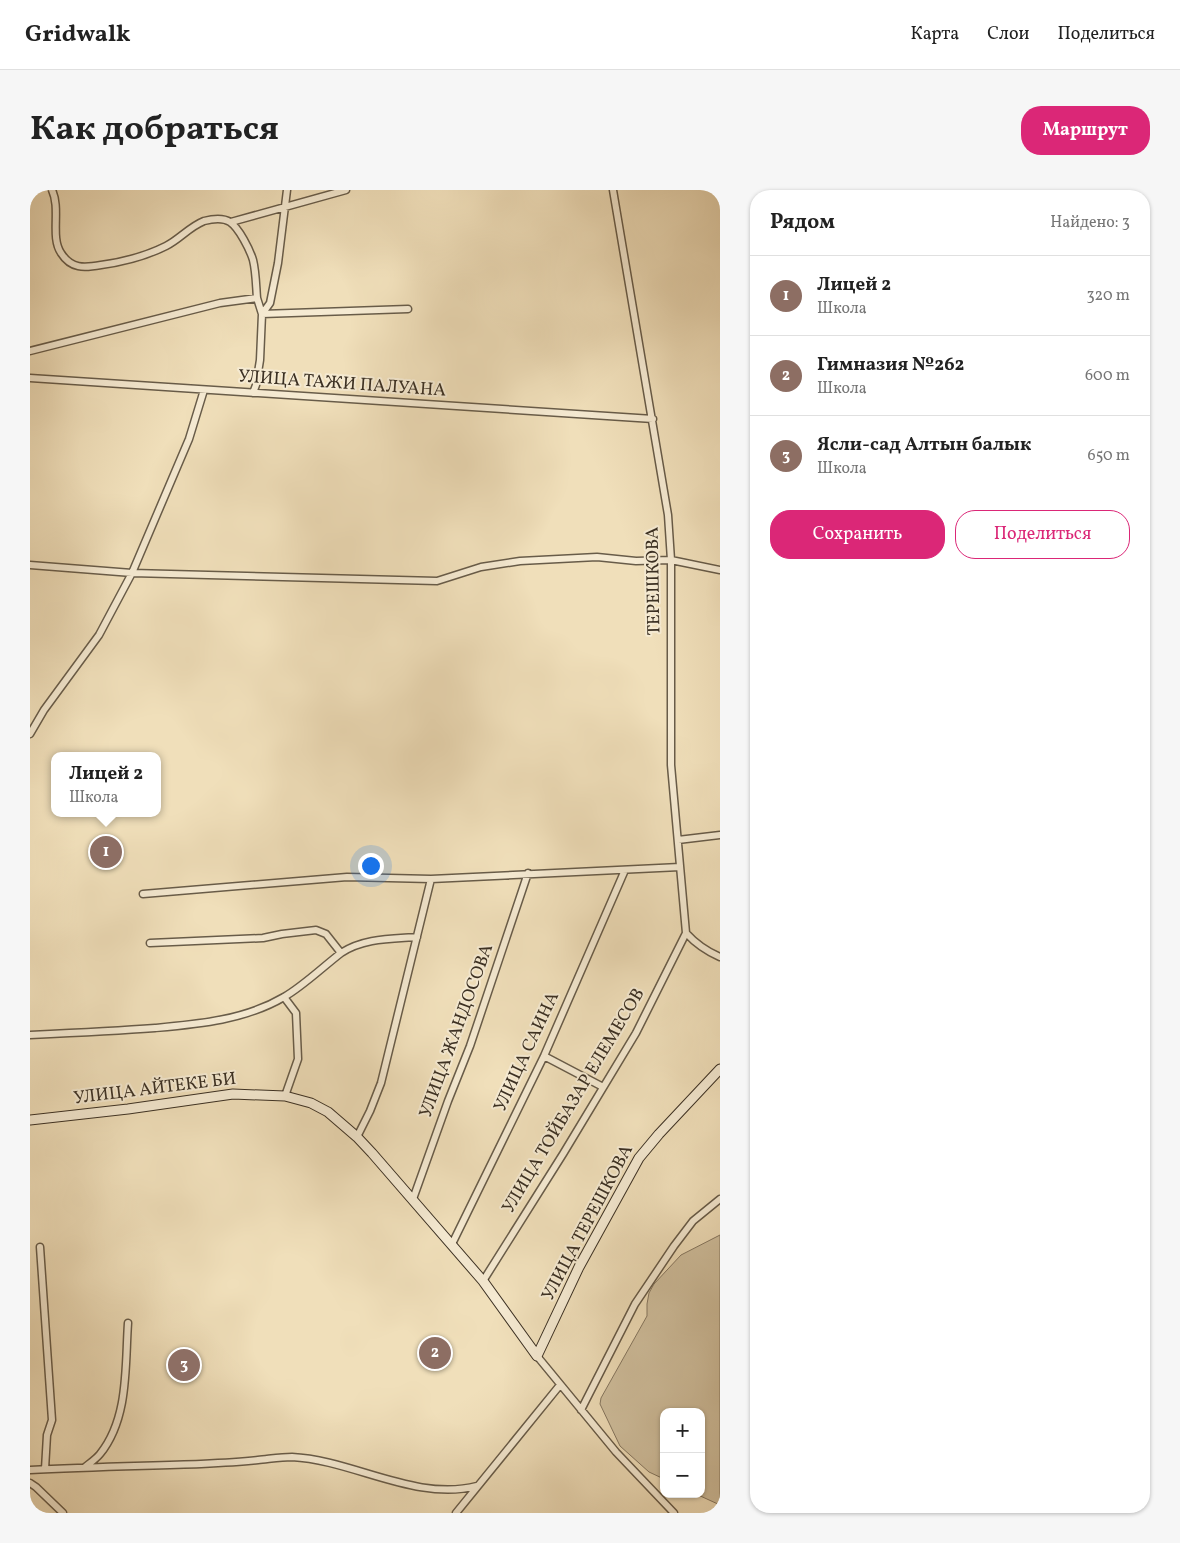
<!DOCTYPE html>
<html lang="ru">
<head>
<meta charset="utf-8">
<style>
  :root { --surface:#fff; --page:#f6f6f6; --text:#222; --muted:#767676; --line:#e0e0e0; --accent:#db2777 }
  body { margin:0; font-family:Vollkorn,serif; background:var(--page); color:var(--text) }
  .controls { position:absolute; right:15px; bottom:15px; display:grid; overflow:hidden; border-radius:10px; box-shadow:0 1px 4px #0004 }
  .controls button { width:45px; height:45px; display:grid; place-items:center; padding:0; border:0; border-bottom:1px solid var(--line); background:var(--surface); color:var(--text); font:25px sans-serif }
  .you { position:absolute; left:340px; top:675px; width:18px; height:18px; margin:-12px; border:4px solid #fff; border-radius:50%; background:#1a73e8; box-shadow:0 0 0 8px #1a73e833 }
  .badge { display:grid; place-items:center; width:32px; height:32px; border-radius:50%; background:var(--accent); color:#fff; font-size:16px; font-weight:700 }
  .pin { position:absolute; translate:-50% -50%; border:2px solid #fff; box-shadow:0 1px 5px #0006 }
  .popup { position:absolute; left:21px; top:562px; width:110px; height:65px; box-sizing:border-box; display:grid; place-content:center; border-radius:10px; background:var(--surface); filter:drop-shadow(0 1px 4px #0005); font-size:16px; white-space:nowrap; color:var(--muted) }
  .popup b { font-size:19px; color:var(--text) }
  .popup::after { content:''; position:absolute; left:50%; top:100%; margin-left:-10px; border:10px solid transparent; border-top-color:var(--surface) }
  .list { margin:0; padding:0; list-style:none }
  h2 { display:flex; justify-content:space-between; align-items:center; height:65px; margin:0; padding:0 20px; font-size:21px }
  h2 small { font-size:16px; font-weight:400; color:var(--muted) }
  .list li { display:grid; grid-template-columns:32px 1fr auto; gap:15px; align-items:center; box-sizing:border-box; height:80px; padding:0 20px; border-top:1px solid var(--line) }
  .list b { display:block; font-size:19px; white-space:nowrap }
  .list p { margin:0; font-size:16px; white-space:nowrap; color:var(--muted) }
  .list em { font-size:16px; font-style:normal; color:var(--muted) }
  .actions { display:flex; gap:10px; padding:15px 20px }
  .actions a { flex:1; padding:11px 0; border:1px solid var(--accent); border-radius:20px; text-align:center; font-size:18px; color:var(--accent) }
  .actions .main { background:var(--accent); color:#fff }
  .map { position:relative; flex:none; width:690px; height:1323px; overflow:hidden; border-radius:20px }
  header { display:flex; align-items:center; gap:30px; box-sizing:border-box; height:70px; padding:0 25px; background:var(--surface); border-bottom:1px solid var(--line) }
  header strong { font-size:24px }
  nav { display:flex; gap:28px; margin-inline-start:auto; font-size:18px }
  .intro { display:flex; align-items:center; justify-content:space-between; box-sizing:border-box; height:120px; padding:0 30px }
  h1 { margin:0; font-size:35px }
  .button { padding:12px 22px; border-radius:20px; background:var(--accent); color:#fff; font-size:18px; font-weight:700 }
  main { display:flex; gap:30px; padding:0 30px }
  aside { flex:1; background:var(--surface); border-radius:20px; box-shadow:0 1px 4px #0004 }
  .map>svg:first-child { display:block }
  .green { fill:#d1c1a0; stroke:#867862 }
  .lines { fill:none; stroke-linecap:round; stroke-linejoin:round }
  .street-casing { stroke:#685c49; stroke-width:9 }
  .secondary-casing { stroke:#3b3023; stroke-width:11 }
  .street { stroke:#f5ead2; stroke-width:6 }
  .secondary { stroke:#f5ead2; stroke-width:9 }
  .labels { text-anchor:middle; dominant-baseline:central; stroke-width:4; stroke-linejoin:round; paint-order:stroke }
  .street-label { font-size:18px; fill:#3b3023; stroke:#f5ead2 }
</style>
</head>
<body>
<header>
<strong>Gridwalk</strong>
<nav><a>Карта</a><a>Слои</a><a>Поделиться</a></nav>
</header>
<div class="intro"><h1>Как добраться</h1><a class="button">Маршрут</a></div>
<main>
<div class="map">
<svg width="690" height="1323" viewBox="0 0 690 1323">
  <rect width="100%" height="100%" fill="#f0dfba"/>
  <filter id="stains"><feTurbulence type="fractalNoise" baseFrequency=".004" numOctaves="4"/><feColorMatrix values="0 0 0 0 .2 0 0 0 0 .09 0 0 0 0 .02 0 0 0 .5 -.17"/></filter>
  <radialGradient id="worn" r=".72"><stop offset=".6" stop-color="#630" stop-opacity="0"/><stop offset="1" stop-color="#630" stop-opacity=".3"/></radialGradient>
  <!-- green -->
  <path class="green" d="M690 1045V1315L666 1304H671V1222H634V1289L619 1282 590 1256 570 1214 571 1208 617 1126V1114L619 1103 624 1094 651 1065Z"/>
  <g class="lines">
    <!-- street casing -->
    <g class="street-casing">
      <path id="street" d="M22 0C31 19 20 47 31 63 41 79 54 78 71 75 93 72 116 66 136 56 150 49 159 37 174 31 182 29 192 27 200 32 209 38 220 60 223 70 226 82 226 96 227 108
        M583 0 638 325 641 370V575L656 743C666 754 676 761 690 767
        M201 32 316 0
        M0 161 190 113 227 108 232 124 378 119
        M0 188 623 229
        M223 203 226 195 230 170 232 124 240 113 248 73 257 0
        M0 375 102 383 407 391 451 377 490 371 567 367 606 371 641 370 690 380
        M0 544 14 520 69 445 102 383 159 249 174 200
        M648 650 690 645
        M113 704 317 687 401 689 650 677
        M120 753 233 748 252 744 286 740 296 744 311 763
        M254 807 266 823 268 869 255 906
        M0 845C42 843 84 841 125 838 169 834 215 830 254 807 272 797 294 776 311 763 334 748 361 749 387 747
        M514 866 573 897
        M327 947 340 921 351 893 401 689
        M383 1009 418 911 440 856 498 683
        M422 1054 514 866 595 680
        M10 1057 22 1230 17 1245 15 1279
        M453 1091 533 964 606 843 656 743
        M507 1166 586 1262 644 1323
        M551 1220 605 1114 644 1056 663 1031 690 1009
        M55 1277C60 1273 66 1269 70 1264 99 1228 95 1176 98 1133
        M0 1280C57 1277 114 1276 171 1274 190 1273 209 1272 228 1270 239 1269 251 1267 262 1267 323 1270 386 1312 447 1296
        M0 1293 6 1297 33 1323
        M426 1323 530 1195"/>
    </g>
    <!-- secondary casing -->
    <g class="secondary-casing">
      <path id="secondary" d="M0 930 98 919 203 904 255 906 281 913 298 922 327 947 342 963 453 1091 507 1166 549 1077 609 968 629 944 690 879"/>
    </g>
    <!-- street -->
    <use href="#street" class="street"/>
    <!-- secondary -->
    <use href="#secondary" class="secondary"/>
  </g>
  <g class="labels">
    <!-- street labels -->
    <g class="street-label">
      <text transform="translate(312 194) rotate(4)">УЛИЦА ТАЖИ ПАЛУАНА</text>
      <text transform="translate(624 391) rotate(-91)">ТЕРЕШКОВА</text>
      <text transform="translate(427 841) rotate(-70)">УЛИЦА ЖАНДОСОВА</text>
      <text transform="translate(497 862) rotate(-65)">УЛИЦА САИНА</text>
      <text transform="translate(125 899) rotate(-7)">УЛИЦА АЙТЕКЕ БИ</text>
      <text transform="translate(544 911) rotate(-59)">УЛИЦА ТОЙБАЗАР ЕЛЕМЕСОВ</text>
      <text transform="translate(558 1033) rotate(-62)">УЛИЦА ТЕРЕШКОВА</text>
    </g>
  </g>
  <rect width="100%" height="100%" filter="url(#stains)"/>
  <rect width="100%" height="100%" fill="url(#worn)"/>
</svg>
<div class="controls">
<button>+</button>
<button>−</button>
</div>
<div class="you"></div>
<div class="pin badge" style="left:76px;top:662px;background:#8d6e63">1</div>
<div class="popup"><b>Лицей 2</b>Школа</div>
<div class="pin badge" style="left:405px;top:1163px;background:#8d6e63">2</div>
<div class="pin badge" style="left:154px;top:1175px;background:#8d6e63">3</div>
</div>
<aside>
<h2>Рядом<small>Найдено: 3</small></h2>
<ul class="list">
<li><span class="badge" style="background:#8d6e63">1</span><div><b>Лицей 2</b><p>Школа</p></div><em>320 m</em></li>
<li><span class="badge" style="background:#8d6e63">2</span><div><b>Гимназия №262</b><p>Школа</p></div><em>600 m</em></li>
<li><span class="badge" style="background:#8d6e63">3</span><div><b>Ясли-сад Алтын балык</b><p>Школа</p></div><em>650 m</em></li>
</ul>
<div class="actions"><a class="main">Сохранить</a><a>Поделиться</a></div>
</aside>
</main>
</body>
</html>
